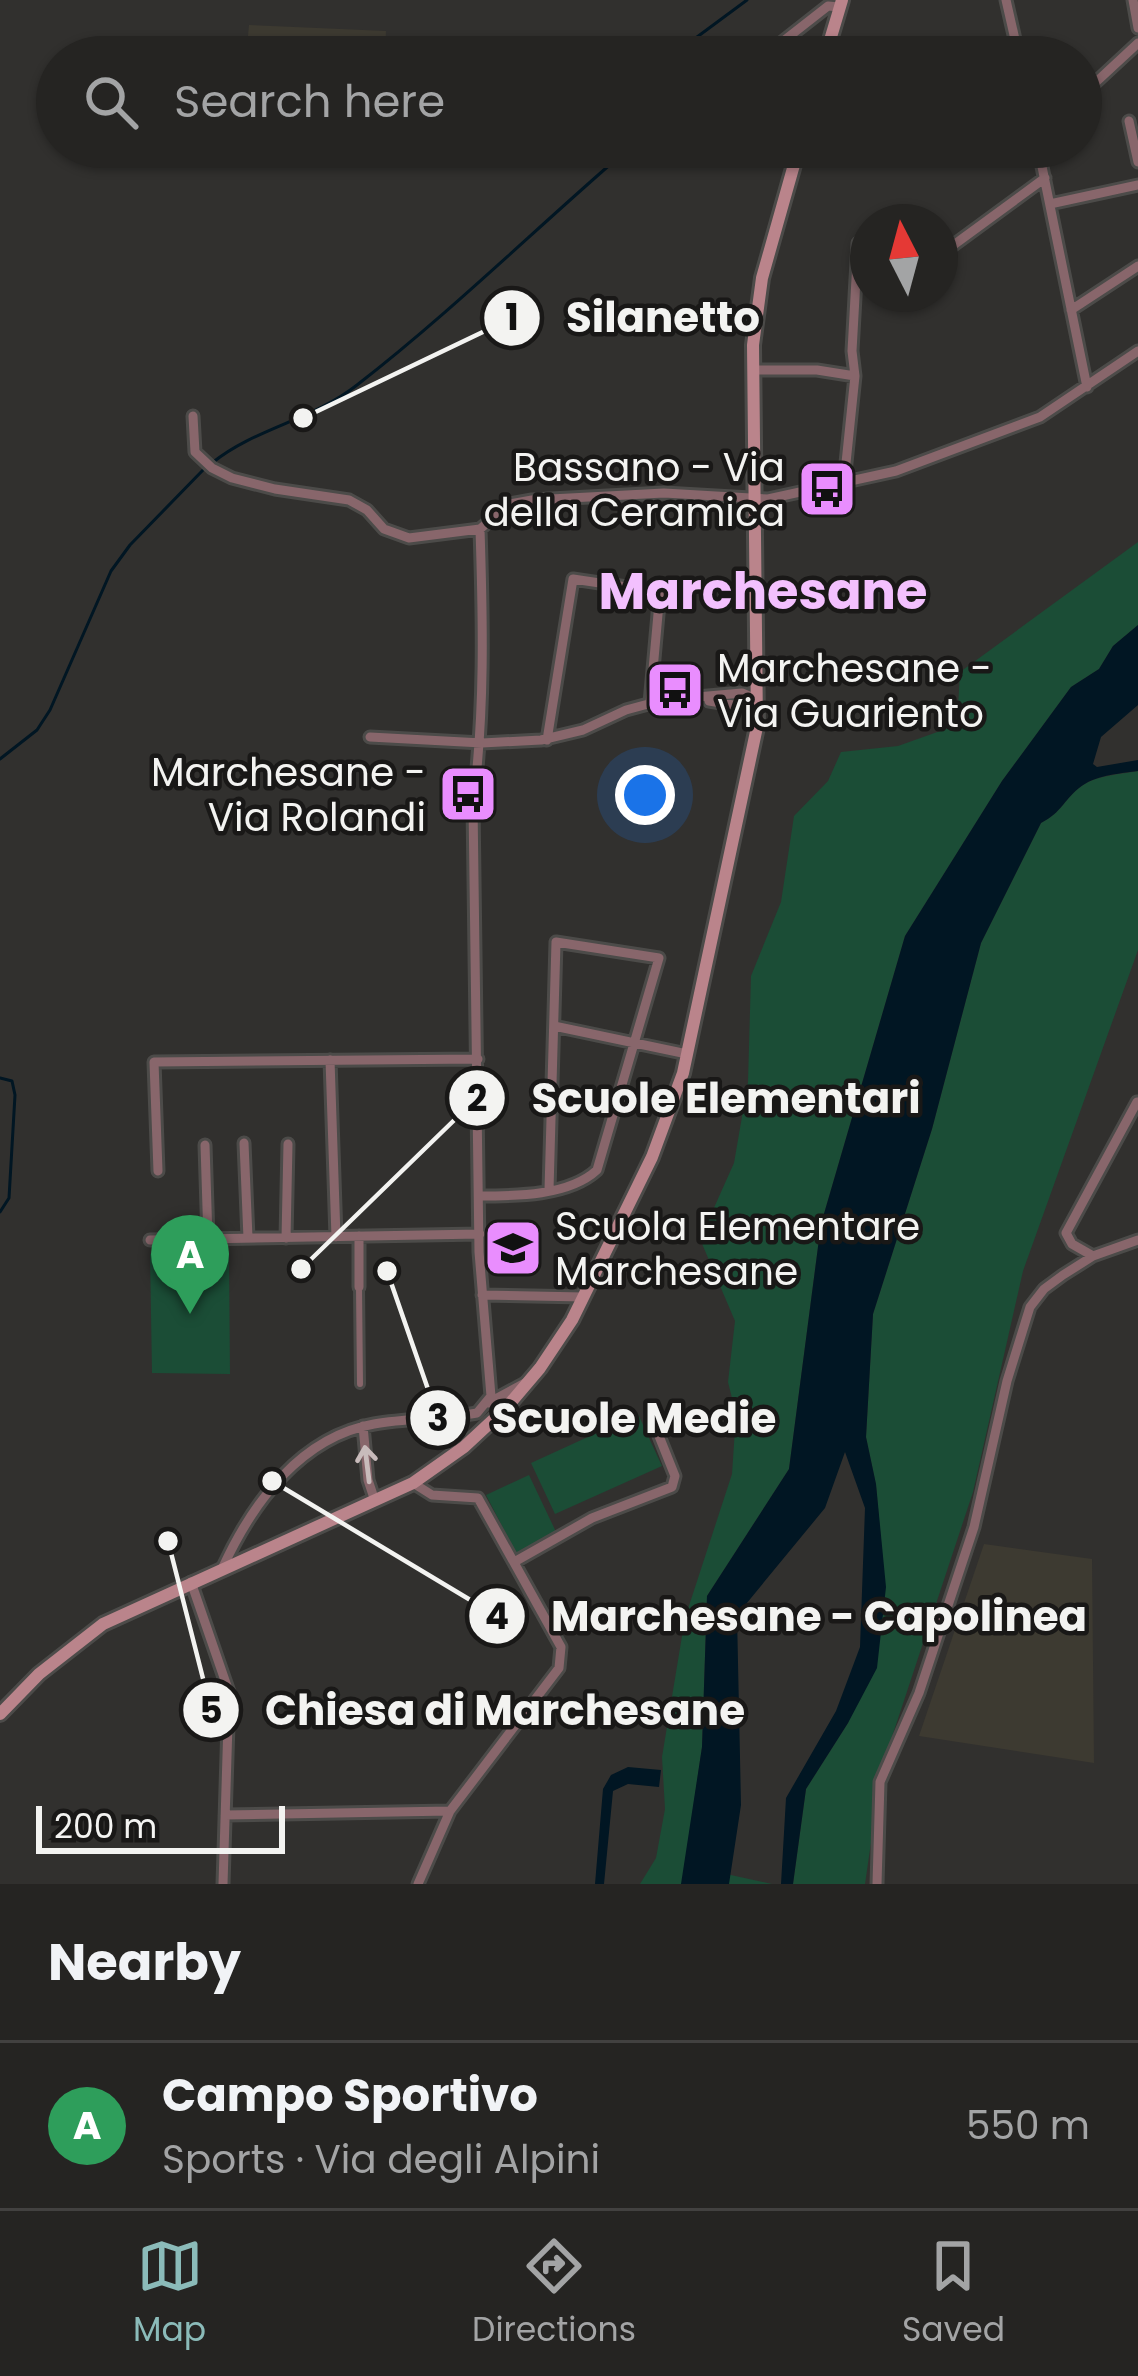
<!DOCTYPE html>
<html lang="en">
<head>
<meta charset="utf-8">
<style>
  :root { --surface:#252422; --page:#31302f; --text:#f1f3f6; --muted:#a3a4a5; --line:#424140; --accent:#8bbbb9 }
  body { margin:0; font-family:Poppins,sans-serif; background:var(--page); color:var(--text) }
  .compass { position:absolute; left:850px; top:204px; width:108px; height:108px; border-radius:50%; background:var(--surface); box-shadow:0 3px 9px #0004; rotate:354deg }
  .scale { position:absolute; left:36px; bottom:30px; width:249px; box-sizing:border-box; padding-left:12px; border:6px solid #f3f3f1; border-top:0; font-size:33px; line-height:42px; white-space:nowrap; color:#f3f3f1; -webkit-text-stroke:9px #191817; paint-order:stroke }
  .you { position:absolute; left:645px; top:795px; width:42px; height:42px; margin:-30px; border:9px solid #fff; border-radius:50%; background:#1a73e8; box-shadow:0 0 0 18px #1a73e833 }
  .badge { display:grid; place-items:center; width:78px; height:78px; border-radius:50%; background:var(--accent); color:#fff; font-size:39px; font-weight:700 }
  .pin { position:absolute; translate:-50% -99px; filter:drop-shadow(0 3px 6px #0008) }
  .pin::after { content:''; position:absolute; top:63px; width:42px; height:36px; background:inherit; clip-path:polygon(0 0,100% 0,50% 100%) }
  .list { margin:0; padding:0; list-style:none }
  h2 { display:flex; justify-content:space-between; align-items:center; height:156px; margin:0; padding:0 48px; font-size:51px }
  h2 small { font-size:39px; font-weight:400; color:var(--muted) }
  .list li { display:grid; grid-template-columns:78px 1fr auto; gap:36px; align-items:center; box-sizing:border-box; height:168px; padding:0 48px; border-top:3px solid var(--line) }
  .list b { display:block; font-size:45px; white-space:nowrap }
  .list p { margin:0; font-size:39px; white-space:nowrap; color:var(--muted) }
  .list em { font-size:39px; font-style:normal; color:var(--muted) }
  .icon { flex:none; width:66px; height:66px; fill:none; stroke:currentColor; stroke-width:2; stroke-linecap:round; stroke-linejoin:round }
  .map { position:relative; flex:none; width:1138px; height:1884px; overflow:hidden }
  .search { position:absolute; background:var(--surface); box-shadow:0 3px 9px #0004; left:36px; right:36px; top:36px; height:132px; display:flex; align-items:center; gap:30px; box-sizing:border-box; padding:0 42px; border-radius:66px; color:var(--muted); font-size:45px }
  .sheet { height:324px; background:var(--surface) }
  nav { display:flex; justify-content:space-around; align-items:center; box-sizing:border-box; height:168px; border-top:3px solid var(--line); background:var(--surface); font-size:33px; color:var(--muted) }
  nav a { display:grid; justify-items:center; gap:6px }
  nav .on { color:var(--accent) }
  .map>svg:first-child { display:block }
  .built { fill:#3d3a31 }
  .green { fill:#1b4d36 }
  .water { fill:#011623 }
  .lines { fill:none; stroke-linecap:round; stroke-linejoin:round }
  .stream { stroke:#011623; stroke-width:3 }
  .pedestrian-casing { stroke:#4c4b49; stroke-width:12 }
  .minor-casing { stroke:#4c4b49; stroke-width:15 }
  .secondary-casing { stroke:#4c4b49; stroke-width:18 }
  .pedestrian { stroke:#88666b; stroke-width:6 }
  .minor { stroke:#88666b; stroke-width:9 }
  .secondary { stroke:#ba848b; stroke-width:12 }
  .oneway { stroke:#c8bbbb }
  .labels { text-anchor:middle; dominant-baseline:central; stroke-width:9; stroke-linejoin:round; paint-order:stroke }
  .poi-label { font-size:39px; fill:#f3f3f1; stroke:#191817; text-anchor:end }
  .district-label { font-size:51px; font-weight:bold; fill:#f3c0fe; stroke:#191817 }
  .leader { fill:none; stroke:#f3f3f1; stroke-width:4.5 }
  .callout-dot { fill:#f3f3f1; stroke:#191817; stroke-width:4.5 }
  .mark-label { font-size:36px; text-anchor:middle; font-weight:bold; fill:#111 }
  .callout-label { font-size:42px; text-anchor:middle; font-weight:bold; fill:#f3f3f1; stroke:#191817; stroke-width:9; stroke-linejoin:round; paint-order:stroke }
</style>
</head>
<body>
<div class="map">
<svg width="1138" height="1884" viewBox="0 0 1138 1884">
  <rect width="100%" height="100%" fill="#31302e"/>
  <!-- built -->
  <path class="built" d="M249 25 386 31 385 57H246Z
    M538 1230 540 1265 489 1266 487 1231Z
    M984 1544 1092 1559 1094 1763 919 1736Z"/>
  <!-- green -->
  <path class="green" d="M1138 542V625L1113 646 1099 669 1071 687 1002 781 905 936 821 1224 789 1469 707 1596 702 1747 685 1865 772 1884H640L656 1858 665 1809 662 1757 685 1618 732 1474 736 1414 728 1382 735 1321 700 1239 734 1163 748 1082 751 976 781 902 794 816 828 781 841 752 898 746 957 725 960 672Z
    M1138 771V950L1023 1271 973 1492 882 1767 865 1884H793L806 1789 848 1723 885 1587 876 1485 866 1437 873 1314 932 1129 981 943 1041 823C1063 811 1062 802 1079 788 1095 775 1117 775 1138 771Z
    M229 1252 230 1374 152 1373 150 1254Z
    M638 1414 662 1466 555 1514 531 1463Z
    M529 1475 557 1534 517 1555 486 1495Z"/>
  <!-- water -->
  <path class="water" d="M1138 625V705L1101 737 1093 764 1097 767 1138 760V771C1117 774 1095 775 1079 788 1062 802 1063 811 1041 823L981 943 932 1129 873 1314 866 1437 876 1484 886 1587 877 1668 848 1723 806 1789 793 1884H781L786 1798 836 1711 860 1647 865 1508 845 1452 825 1508 737 1615 741 1805 729 1884H681L702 1747 707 1596 789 1469 821 1224 905 936 1002 781 1071 687 1099 669 1113 646Z
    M628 1767 661 1770 659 1787 628 1784 613 1791 604 1884H595L603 1789 611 1775Z"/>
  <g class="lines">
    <!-- stream -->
    <path class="stream" d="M670 57 747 0
      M212 463C255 428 313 420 357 385 446 316 528 236 613 162V147
      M0 759 37 730 50 710 111 571 130 545 204 469
      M0 1078 12 1081 15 1095 9 1198 0 1212"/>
    <!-- pedestrian casing -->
    <g class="pedestrian-casing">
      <path id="pedestrian" d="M359 1287 360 1384"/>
    </g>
    <!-- minor casing -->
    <g class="minor-casing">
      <path id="minor" d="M1006 0 1019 57
        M1133 0 1138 28
        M763 57 828 6 840 7
        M1081 96 1138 43
        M1129 121 1138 162
        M1038 147 1087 387
        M1050 204 1138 185
        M940 255 1045 178
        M1071 310 1138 266
        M753 370H817L855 376
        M193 416 195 452 212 468 232 478 275 489 349 500 367 510 384 529 409 538 480 529 510 504 532 500 664 493 768 499 896 471 1040 417 1138 351
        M844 482 855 376 852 351 858 243
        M709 701 758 709
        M370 737 482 743 541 740 583 730 626 710 663 700 742 693 756 699
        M547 740 573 579 660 592 650 703
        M554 1026 687 1054
        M330 1060 336 1237
        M244 1143 248 1238
        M205 1145 208 1239
        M158 1171 154 1062 478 1059
        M479 1196C516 1196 569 1196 597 1170L659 958 556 942 549 1190
        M359 1236V1287
        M286 1238 288 1144
        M150 1240 480 1234
        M1093 1256 1072 1244 1066 1233 1137 1102
        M482 1295 584 1297
        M488 1403 525 1383
        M363 1426 368 1480 375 1501
        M413 1483 432 1495 478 1498 561 1647 559 1668 450 1811 418 1884
        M516 1561 592 1518 672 1487 675 1476 651 1416
        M223 1567C253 1502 301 1437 374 1424 408 1418 443 1419 477 1413L491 1396 479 1252 473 804C485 712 483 621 480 529
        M191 1582 229 1692 223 1884
        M225 1815 450 1811
        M877 1884 880 1782 919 1693 974 1527 1007 1381 1030 1307 1044 1289 1063 1275 1093 1256 1138 1240"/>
    </g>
    <!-- secondary casing -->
    <g class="secondary-casing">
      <path id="secondary" d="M825 57 842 0
        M0 1714 39 1674 103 1624 413 1483 464 1447 506 1408 540 1368 572 1320 652 1157 683 1073 757 727 753 345 762 278 799 147"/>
    </g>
    <!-- pedestrian -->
    <use href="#pedestrian" class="pedestrian"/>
    <!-- minor -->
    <use href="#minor" class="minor"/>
    <!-- secondary -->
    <use href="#secondary" class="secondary"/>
  </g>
  <!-- one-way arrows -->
  <defs><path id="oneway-shaft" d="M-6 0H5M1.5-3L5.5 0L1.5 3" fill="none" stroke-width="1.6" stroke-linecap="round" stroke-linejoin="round" transform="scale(3)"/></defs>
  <use class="oneway" href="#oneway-shaft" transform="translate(367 1464) rotate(-97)"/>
  <!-- icons -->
  <defs>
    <g id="bus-square" transform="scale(3)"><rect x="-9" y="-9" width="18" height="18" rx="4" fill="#e98dfe" stroke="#191817"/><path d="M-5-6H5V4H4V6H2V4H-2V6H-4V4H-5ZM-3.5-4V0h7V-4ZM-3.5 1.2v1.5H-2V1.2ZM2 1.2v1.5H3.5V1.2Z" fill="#111"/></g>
    <g id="school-square" transform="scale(3)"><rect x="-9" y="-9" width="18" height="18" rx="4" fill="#e98dfe" stroke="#191817"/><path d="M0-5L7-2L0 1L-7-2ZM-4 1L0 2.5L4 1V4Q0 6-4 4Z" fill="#111"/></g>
  </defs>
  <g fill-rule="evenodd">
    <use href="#bus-square" x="827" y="489"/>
    <use href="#bus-square" x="675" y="690"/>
    <use href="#bus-square" x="468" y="794"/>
    <use href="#school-square" x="513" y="1248"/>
  </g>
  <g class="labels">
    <!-- poi labels -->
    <g class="poi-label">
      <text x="785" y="467">Bassano - Via<tspan x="785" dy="45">della Ceramica</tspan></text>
      <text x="717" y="668" text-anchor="start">Marchesane -<tspan x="717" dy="45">Via Guariento</tspan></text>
      <text x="426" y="772">Marchesane -<tspan x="426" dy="45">Via Rolandi</tspan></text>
      <text x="555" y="1226" text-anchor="start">Scuola Elementare<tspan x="555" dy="45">Marchesane</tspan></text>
    </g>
    <!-- district labels -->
    <g class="district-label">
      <text x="763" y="591">Marchesane</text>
    </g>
  </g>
  <!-- callouts -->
  <path class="leader" d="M303 418L512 318M301 1269L477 1098M387 1271L438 1418M272 1481L497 1616M168 1541L211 1710"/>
  <g class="callout-dot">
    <circle cx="303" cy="418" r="12"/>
    <circle cx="301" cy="1269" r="12"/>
    <circle cx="387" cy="1271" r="12"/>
    <circle cx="272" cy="1481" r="12"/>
    <circle cx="168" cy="1541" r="12"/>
    <circle cx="512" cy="318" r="30"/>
    <circle cx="477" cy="1098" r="30"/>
    <circle cx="438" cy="1418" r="30"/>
    <circle cx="497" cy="1616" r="30"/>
    <circle cx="211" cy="1710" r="30"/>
  </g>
  <g class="mark-label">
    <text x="512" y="330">1</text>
    <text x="477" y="1111">2</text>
    <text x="438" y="1431">3</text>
    <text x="497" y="1629">4</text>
    <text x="211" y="1723">5</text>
  </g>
  <g class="callout-label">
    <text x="663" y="332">Silanetto</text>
    <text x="726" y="1113">Scuole Elementari</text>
    <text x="634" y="1433">Scuole Medie</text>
    <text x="819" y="1631">Marchesane - Capolinea</text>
    <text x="505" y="1725">Chiesa di Marchesane</text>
  </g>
</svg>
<svg class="compass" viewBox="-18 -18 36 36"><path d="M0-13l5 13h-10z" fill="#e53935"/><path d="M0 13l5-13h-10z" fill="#a3a4a5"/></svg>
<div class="scale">200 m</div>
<div class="you"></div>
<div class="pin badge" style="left:190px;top:1314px;background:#2e9e5b">A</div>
<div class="search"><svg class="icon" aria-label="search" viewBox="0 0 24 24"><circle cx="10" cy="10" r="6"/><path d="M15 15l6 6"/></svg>Search here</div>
</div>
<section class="sheet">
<h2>Nearby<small></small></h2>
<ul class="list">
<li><span class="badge" style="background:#2e9e5b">A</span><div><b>Campo Sportivo</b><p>Sports · Via degli Alpini</p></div><em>550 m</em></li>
</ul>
</section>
<nav>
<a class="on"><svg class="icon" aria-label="map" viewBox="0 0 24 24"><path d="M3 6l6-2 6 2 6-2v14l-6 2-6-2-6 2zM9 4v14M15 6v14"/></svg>Map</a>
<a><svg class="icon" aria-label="directions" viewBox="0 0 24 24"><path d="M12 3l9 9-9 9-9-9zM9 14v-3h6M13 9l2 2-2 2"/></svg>Directions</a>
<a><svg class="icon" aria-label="saved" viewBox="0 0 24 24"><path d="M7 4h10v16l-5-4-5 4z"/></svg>Saved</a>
</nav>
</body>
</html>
